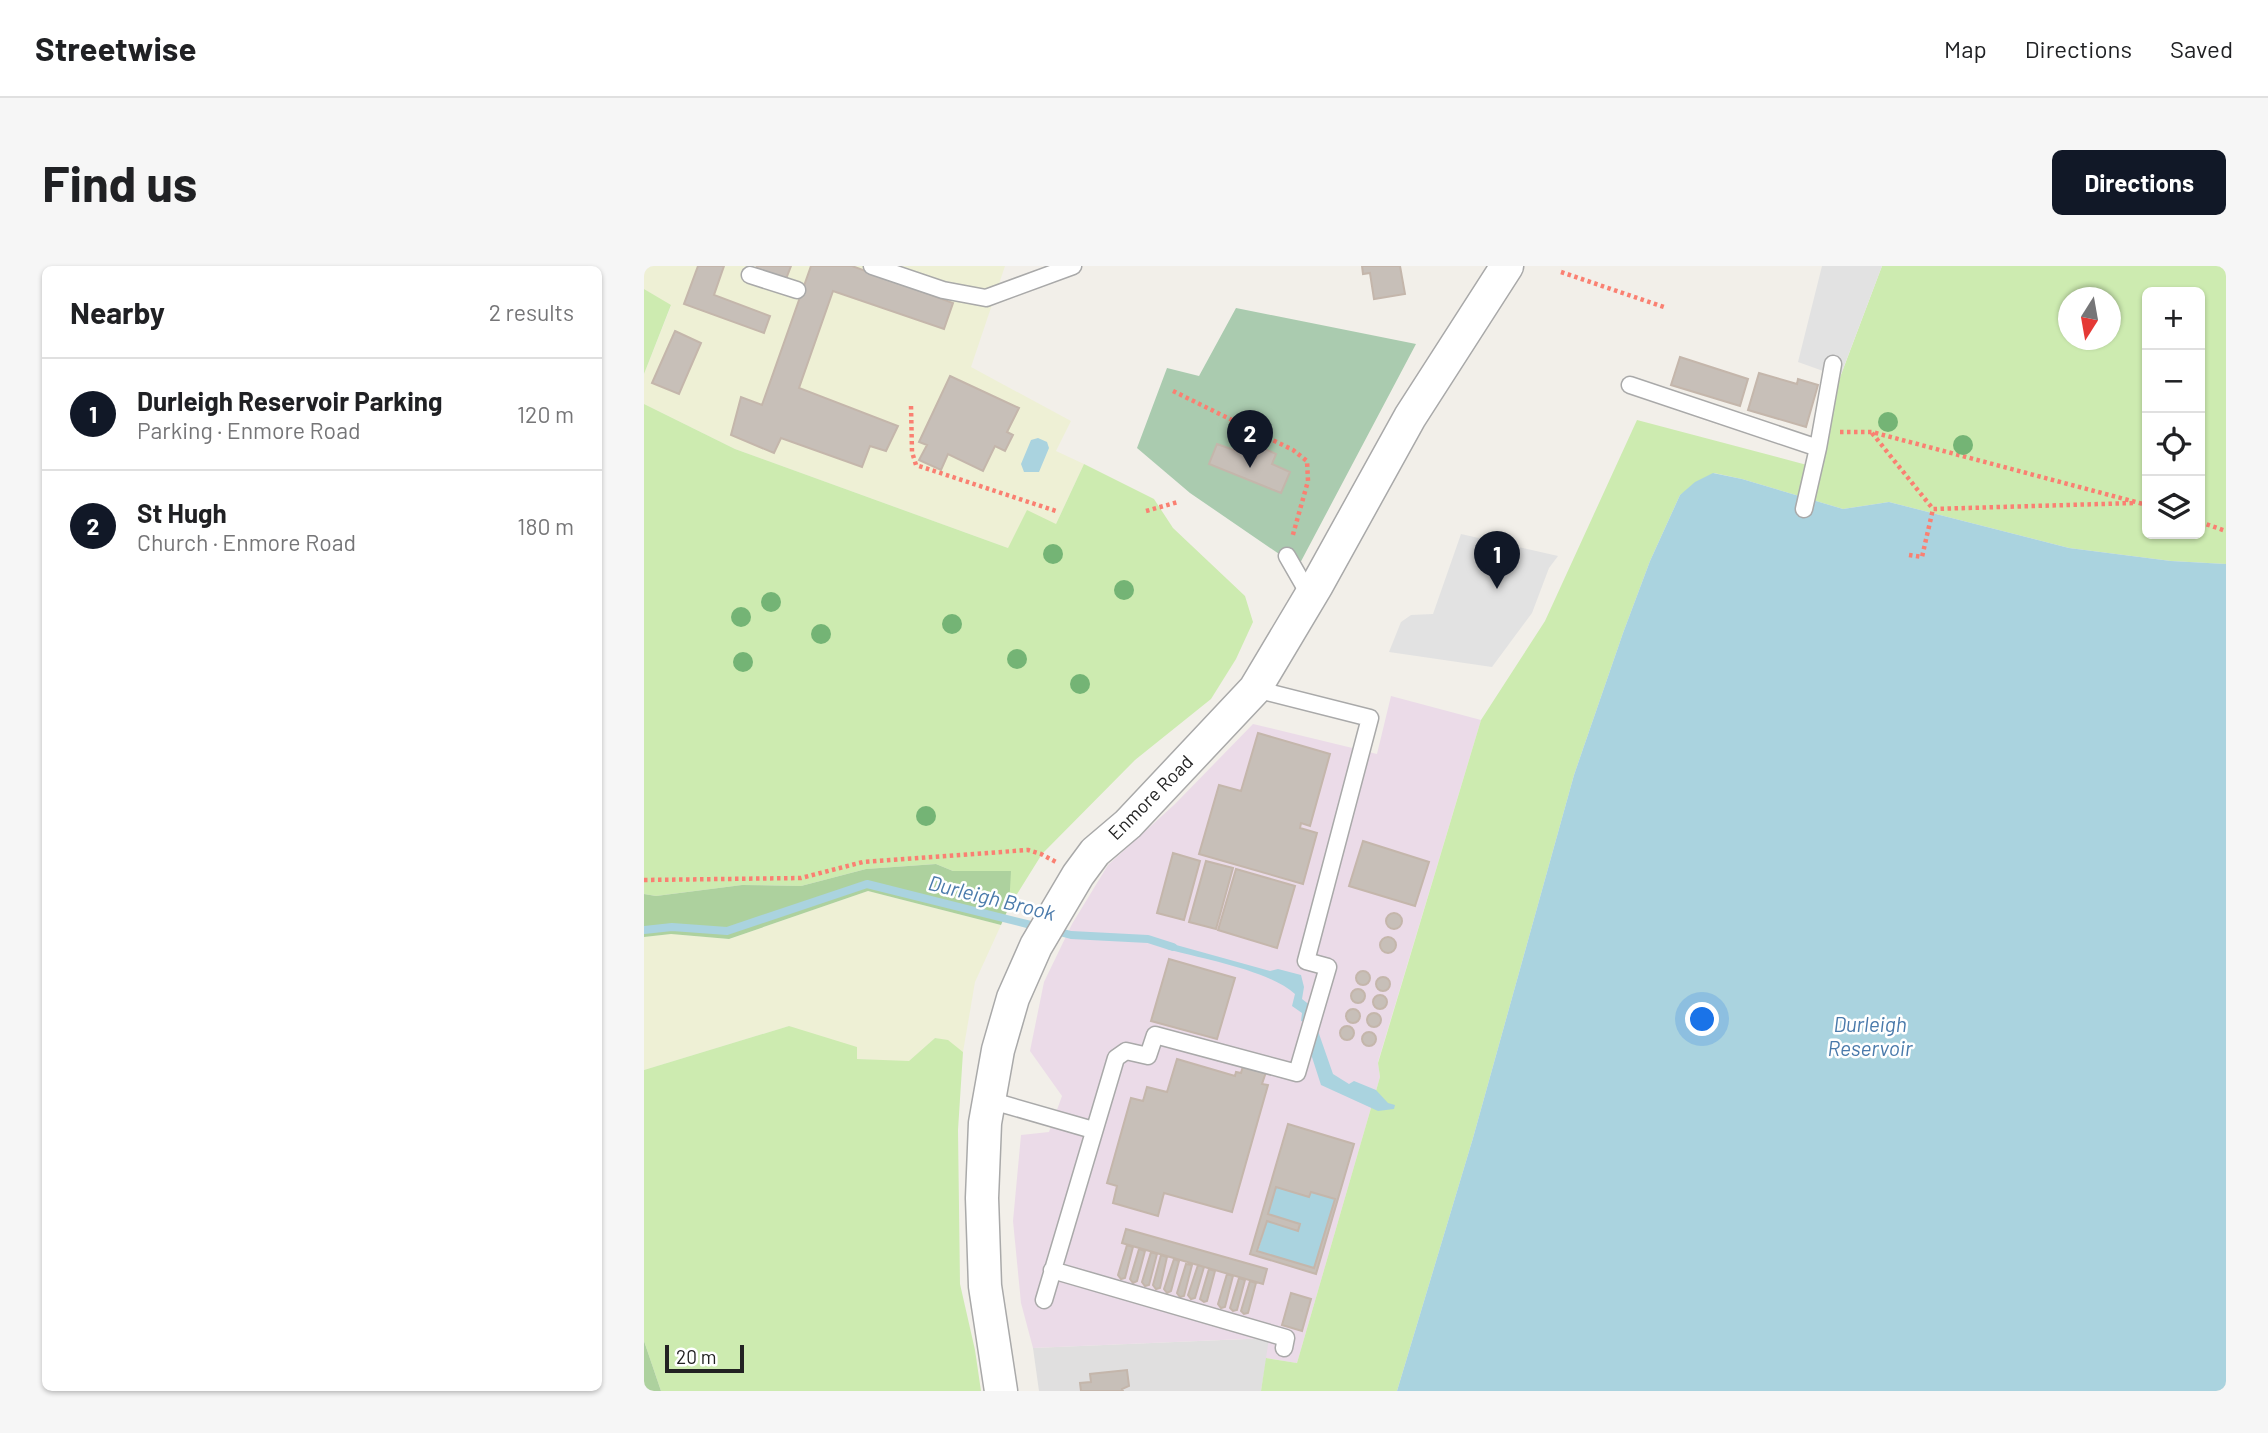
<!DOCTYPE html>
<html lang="en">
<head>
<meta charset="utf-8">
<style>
  :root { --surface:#fff; --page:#f6f6f6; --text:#202124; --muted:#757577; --line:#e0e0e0; --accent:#111827 }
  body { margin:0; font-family:Barlow,sans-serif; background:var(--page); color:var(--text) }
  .controls { position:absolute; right:21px; top:21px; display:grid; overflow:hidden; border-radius:10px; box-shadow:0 2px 5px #0004 }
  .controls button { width:63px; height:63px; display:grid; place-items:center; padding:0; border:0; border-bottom:2px solid var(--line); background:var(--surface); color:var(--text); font:35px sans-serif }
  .compass { position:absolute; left:1414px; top:21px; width:63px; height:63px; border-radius:50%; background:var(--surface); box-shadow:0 2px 5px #0004; rotate:191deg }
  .scale { position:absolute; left:21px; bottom:18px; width:79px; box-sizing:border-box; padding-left:7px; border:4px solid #222; border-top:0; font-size:19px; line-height:24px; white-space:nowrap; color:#222; -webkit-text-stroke:5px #fff; paint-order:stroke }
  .you { position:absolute; left:1059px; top:754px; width:24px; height:24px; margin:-18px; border:5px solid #fff; border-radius:50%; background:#1a73e8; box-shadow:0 0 0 10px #1a73e833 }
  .badge { display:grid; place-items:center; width:46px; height:46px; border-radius:50%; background:var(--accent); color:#fff; font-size:23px; font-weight:700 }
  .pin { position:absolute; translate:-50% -58px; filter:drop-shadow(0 2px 4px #0008) }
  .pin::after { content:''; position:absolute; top:37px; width:24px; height:21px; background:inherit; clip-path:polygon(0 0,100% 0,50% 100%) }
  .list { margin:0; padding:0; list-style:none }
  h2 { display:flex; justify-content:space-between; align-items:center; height:91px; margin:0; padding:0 28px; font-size:30px }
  h2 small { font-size:23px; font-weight:400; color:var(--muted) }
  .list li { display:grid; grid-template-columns:46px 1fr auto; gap:21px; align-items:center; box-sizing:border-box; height:112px; padding:0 28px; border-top:2px solid var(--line) }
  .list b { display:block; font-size:26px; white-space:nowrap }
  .list p { margin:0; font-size:23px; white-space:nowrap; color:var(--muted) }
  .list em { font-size:23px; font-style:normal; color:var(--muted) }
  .icon { flex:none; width:38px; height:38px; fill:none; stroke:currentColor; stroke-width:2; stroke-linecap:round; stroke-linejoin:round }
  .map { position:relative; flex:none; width:1582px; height:1125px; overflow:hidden; border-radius:10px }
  header { display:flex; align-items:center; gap:42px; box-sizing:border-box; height:98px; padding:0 35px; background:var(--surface); border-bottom:2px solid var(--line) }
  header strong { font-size:33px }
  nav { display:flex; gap:38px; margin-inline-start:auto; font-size:24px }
  .intro { display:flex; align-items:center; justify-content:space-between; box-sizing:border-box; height:168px; padding:0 42px }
  h1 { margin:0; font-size:49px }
  .button { padding:18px 32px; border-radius:10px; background:var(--accent); color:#fff; font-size:24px; font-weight:700 }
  main { display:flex; gap:42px; padding:0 42px }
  aside { flex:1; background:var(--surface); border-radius:10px; box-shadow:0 2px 5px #0004 }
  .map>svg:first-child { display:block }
  .residential { fill:#e0dfdf }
  .industrial { fill:#ebdbe8 }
  .farmland { fill:#eef0d5 }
  .grass { fill:#cdebb0; fill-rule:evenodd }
  .forest { fill:#add19e }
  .cemetery { fill:#aacbaf }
  .parking { fill:#e2e2e2 }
  .water { fill:#aad3df }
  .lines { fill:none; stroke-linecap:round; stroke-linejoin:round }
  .stream { stroke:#aad3df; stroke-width:8 }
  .building { fill:#c7bfb8; stroke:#c4b6ab; stroke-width:2; fill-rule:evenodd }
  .lane-casing { stroke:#a9a9a9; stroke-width:19 }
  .street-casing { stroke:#a9a9a9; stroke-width:35 }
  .path { stroke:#fa8072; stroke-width:4.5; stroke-dasharray:3.5 3.5; stroke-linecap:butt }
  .lane { stroke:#fff; stroke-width:16 }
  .street { stroke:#fff; stroke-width:32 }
  .tree { fill:#74b475 }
  .labels { text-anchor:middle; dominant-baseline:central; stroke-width:5; stroke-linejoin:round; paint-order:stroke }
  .street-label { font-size:19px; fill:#222; stroke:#fff }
  .water-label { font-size:21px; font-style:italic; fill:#4a7aab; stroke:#fff }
</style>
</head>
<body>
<header>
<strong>Streetwise</strong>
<nav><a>Map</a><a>Directions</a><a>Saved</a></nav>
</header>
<div class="intro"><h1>Find us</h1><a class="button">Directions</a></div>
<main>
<aside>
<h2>Nearby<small>2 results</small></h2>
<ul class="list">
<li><span class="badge">1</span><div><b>Durleigh Reservoir Parking</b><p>Parking · Enmore Road</p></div><em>120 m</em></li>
<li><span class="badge">2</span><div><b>St Hugh</b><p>Church · Enmore Road</p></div><em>180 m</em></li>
</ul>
</aside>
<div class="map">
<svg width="1582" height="1125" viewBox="0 0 1582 1125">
  <rect width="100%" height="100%" fill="#f2efe9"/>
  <!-- residential -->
  <path class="residential" d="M626 1072 617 1125H395L389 1082Z"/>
  <!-- industrial -->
  <path class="industrial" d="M747 430 837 454 734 796 736 811 653 1097 622 1092 625 1072 389 1082 377 1037 369 955 377 869 405 866 418 830 386 785 400 716 428 658 464 599 531 538 609 458 733 488Z"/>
  <!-- farmland -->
  <path class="farmland" d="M0 0H361L327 101 427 155 412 185 440 198 412 258 364 282 91 183 0 138V108L27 40 0 23Z
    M224 625 357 659 331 716 319 786 304 775 291 772 265 796 213 793 145 760 0 804V671L27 668 85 673Z"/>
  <!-- grass -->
  <path class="grass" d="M1238 0H1582V298L1527 295 1425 282 1245 236 1199 243 1098 213 1070 207 1036 229 1006 295 979 367 930 509 829 872 753 1125H617L622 1092 653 1097 736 811 734 797 837 454 901 355 993 154 1163 199ZM1503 26H1556V268H1503ZM1424 32H1466V74H1424Z
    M0 23 27 39 0 108Z
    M0 138 91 183 364 282 383 244 412 258 440 198 510 233 529 262 601 330 609 356 592 393 567 433 491 494 398 588 365 641 366 605H309L292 598 222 603 157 620 98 619 12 630 0 628Z
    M145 760 213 781V793L265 795 291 772 304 774 319 786 314 864 316 1018 331 1084 337 1125H17L0 1075V804Z"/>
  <!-- forest -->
  <path class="forest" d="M292 598 309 605H367L365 641 357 659 224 625 85 673 27 668 0 671V628L12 630 98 619 157 620 222 603Z
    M0 1075 17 1125H0Z"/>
  <!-- cemetery -->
  <path class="cemetery" d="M592 42 772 78 654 301 546 227 493 182 523 102 555 110Z"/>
  <!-- parking -->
  <path class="parking" d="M1178 0H1238L1196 111 1154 96Z
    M817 268 914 290 905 302 888 347 848 401 745 386 757 356 767 349 789 348Z"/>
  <!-- water -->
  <path class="water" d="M394 172 403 176 405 182 395 206H380L377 198 387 174Z
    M1069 207 1098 213 1199 243 1245 236 1425 282 1527 295 1582 298V1125H753L829 872 930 509 979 367 1006 295 1036 229 1051 216Z
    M525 677 626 705 634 703 657 709 660 721 658 733 667 740 662 756 657 755 658 747 648 740 651 728C624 704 559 693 523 683L521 679Z
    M674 765 689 808 705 818 710 815 732 824 744 837 751 839 750 843 734 845 677 819 666 785Z
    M632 921 667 926 691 933 670 1002 614 985 623 955 654 964 656 958 624 948Z"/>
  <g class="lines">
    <!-- stream -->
    <path class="stream" d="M0 664 28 661 83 665 223 618 395 661
      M408 664 427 669 504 673 529 681"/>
  </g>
  <!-- building -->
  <path class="building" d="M54 0H80L70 29 126 50 120 67 40 38Z
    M113 0H147L142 13 112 2Z
    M167 0H208L309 37 300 63 189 25 155 122 254 160 242 185 226 180 218 201 137 172 130 187 87 169 97 131 118 139Z
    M718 0H756L761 28 730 33 726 7 719 8Z
    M31 65 57 77 35 128 8 117Z
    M1036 91 1104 113 1096 140 1027 119Z
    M1115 107 1153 118 1154 113 1174 119 1162 161 1104 144Z
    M306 110 375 142 363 166 369 169 361 185 351 180 339 205 304 188 297 204 275 194 283 179 275 176Z
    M573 178 612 192 617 181 632 188 628 198 646 206 637 227 565 198Z
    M614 467 686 488 666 560 657 557 656 562 673 567 659 618 555 588 575 519 597 525Z
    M719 575 785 596 771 640 705 620Z
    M529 587 556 595 540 654 513 647Z
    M562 595 589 602 572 663 545 656Z
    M592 603 651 620 633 682 574 664Z
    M742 655a8 8 0 1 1 16 0a8 8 0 1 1-16 0Z
    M736 679a8 8 0 1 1 16 0a8 8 0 1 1-16 0Z
    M525 693 591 712 573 773 507 755Z
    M712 712a7 7 0 1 1 14 0a7 7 0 1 1-14 0Z
    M732 718a7 7 0 1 1 14 0a7 7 0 1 1-14 0Z
    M707 730a7 7 0 1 1 14 0a7 7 0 1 1-14 0Z
    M729 736a7 7 0 1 1 14 0a7 7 0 1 1-14 0Z
    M702 750a7 7 0 1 1 14 0a7 7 0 1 1-14 0Z
    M723 754a7 7 0 1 1 14 0a7 7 0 1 1-14 0Z
    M696 767a7 7 0 1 1 14 0a7 7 0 1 1-14 0Z
    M718 773a7 7 0 1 1 14 0a7 7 0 1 1-14 0Z
    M533 793 591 810 592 806 597 807 599 800 622 806 618 818 624 819 588 946 520 927 514 950 469 937 473 920 463 917 487 832 499 835 503 821 523 826Z
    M644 858 710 878 672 1008 606 988ZM632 921 665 931 667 926 691 933 670 1002 613 985 623 955 654 965 656 958 624 948Z
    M482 963 623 1003 619 1018 478 977Z
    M483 979 489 981 481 1012 477 1013 474 1009Z
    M495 983 501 985 493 1015 489 1017 486 1013Z
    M507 986 513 988 505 1019 501 1020 498 1016Z
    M517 989 523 991 516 1022 512 1023 509 1019Z
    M530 993 535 995 527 1025 523 1027 520 1023Z
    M542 998 548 999 540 1030 536 1031 533 1027Z
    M554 999 560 1001 551 1032 547 1033 544 1029Z
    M565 1003 571 1005 563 1035 560 1036 556 1033Z
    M583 1008 589 1010 581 1041 577 1042 574 1038Z
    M595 1012 601 1014 593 1044 589 1045 586 1042Z
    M606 1015 612 1017 604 1047 600 1048 597 1045Z
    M647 1027 667 1033 658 1065 638 1059Z
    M483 1104 485 1120 478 1123 479 1125H437L436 1117 447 1116 446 1108Z"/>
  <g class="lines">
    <!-- lane casing -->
    <g class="lane-casing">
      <path id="lane" d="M228 0 299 24 342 32 429 0
        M106 9 153 24
        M986 119 1174 182 1189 98
        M1160 243 1174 182
        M643 290 666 330
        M345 834 449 864
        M408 1004 642 1072 640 1082
        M400 1034 472 792 482 785 504 790 511 769 653 807 684 701 662 695 726 452 611 423"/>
    </g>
    <!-- street casing -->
    <g class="street-casing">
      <path id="street" d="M357 1125 341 1020 338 932 341 857 354 784 369 732 392 680 434 609 451 586 484 558 611 423 673 319 766 151 863 0"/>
    </g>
    <!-- path -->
    <path class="path" d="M917 6 1023 42
      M529 125 649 184 663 195 664 215 648 272
      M267 140 268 186 272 199 412 245
      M1196 166H1228L1503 239
      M1228 167 1289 243 1491 237
      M502 245 534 236
      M1556 256 1582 265
      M1265 289 1278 291 1289 243
      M0 614 157 612 219 596 384 584 397 588 412 596"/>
    <!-- lane -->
    <use href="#lane" class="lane"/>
    <!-- street -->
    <use href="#street" class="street"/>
  </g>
  <!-- trees -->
  <g class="tree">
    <circle cx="1244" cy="156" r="10"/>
    <circle cx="1319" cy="179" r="10"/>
    <circle cx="409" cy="288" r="10"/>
    <circle cx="480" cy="324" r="10"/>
    <circle cx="127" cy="336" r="10"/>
    <circle cx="97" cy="351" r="10"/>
    <circle cx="308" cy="358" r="10"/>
    <circle cx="177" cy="368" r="10"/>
    <circle cx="373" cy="393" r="10"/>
    <circle cx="99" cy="396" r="10"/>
    <circle cx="436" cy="418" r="10"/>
    <circle cx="282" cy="550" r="10"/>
  </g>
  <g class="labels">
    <!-- street labels -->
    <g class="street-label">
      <text transform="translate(506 531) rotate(-45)">Enmore Road</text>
    </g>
    <!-- water labels -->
    <g class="water-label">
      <text transform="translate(348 631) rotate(14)">Durleigh Brook</text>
      <text x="1226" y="757">Durleigh<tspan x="1226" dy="24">Reservoir</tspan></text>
    </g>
  </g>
</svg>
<div class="controls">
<button>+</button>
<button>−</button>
<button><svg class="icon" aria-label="locate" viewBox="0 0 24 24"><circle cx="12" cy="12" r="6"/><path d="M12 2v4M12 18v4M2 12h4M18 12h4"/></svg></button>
<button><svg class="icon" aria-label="layers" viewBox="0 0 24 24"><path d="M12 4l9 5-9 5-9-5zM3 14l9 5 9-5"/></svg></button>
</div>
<svg class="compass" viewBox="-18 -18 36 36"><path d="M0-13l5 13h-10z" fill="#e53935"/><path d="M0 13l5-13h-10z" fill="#757577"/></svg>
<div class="scale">20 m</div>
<div class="you"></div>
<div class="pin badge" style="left:853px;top:323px">1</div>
<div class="pin badge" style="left:606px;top:202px">2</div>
</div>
</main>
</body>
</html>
